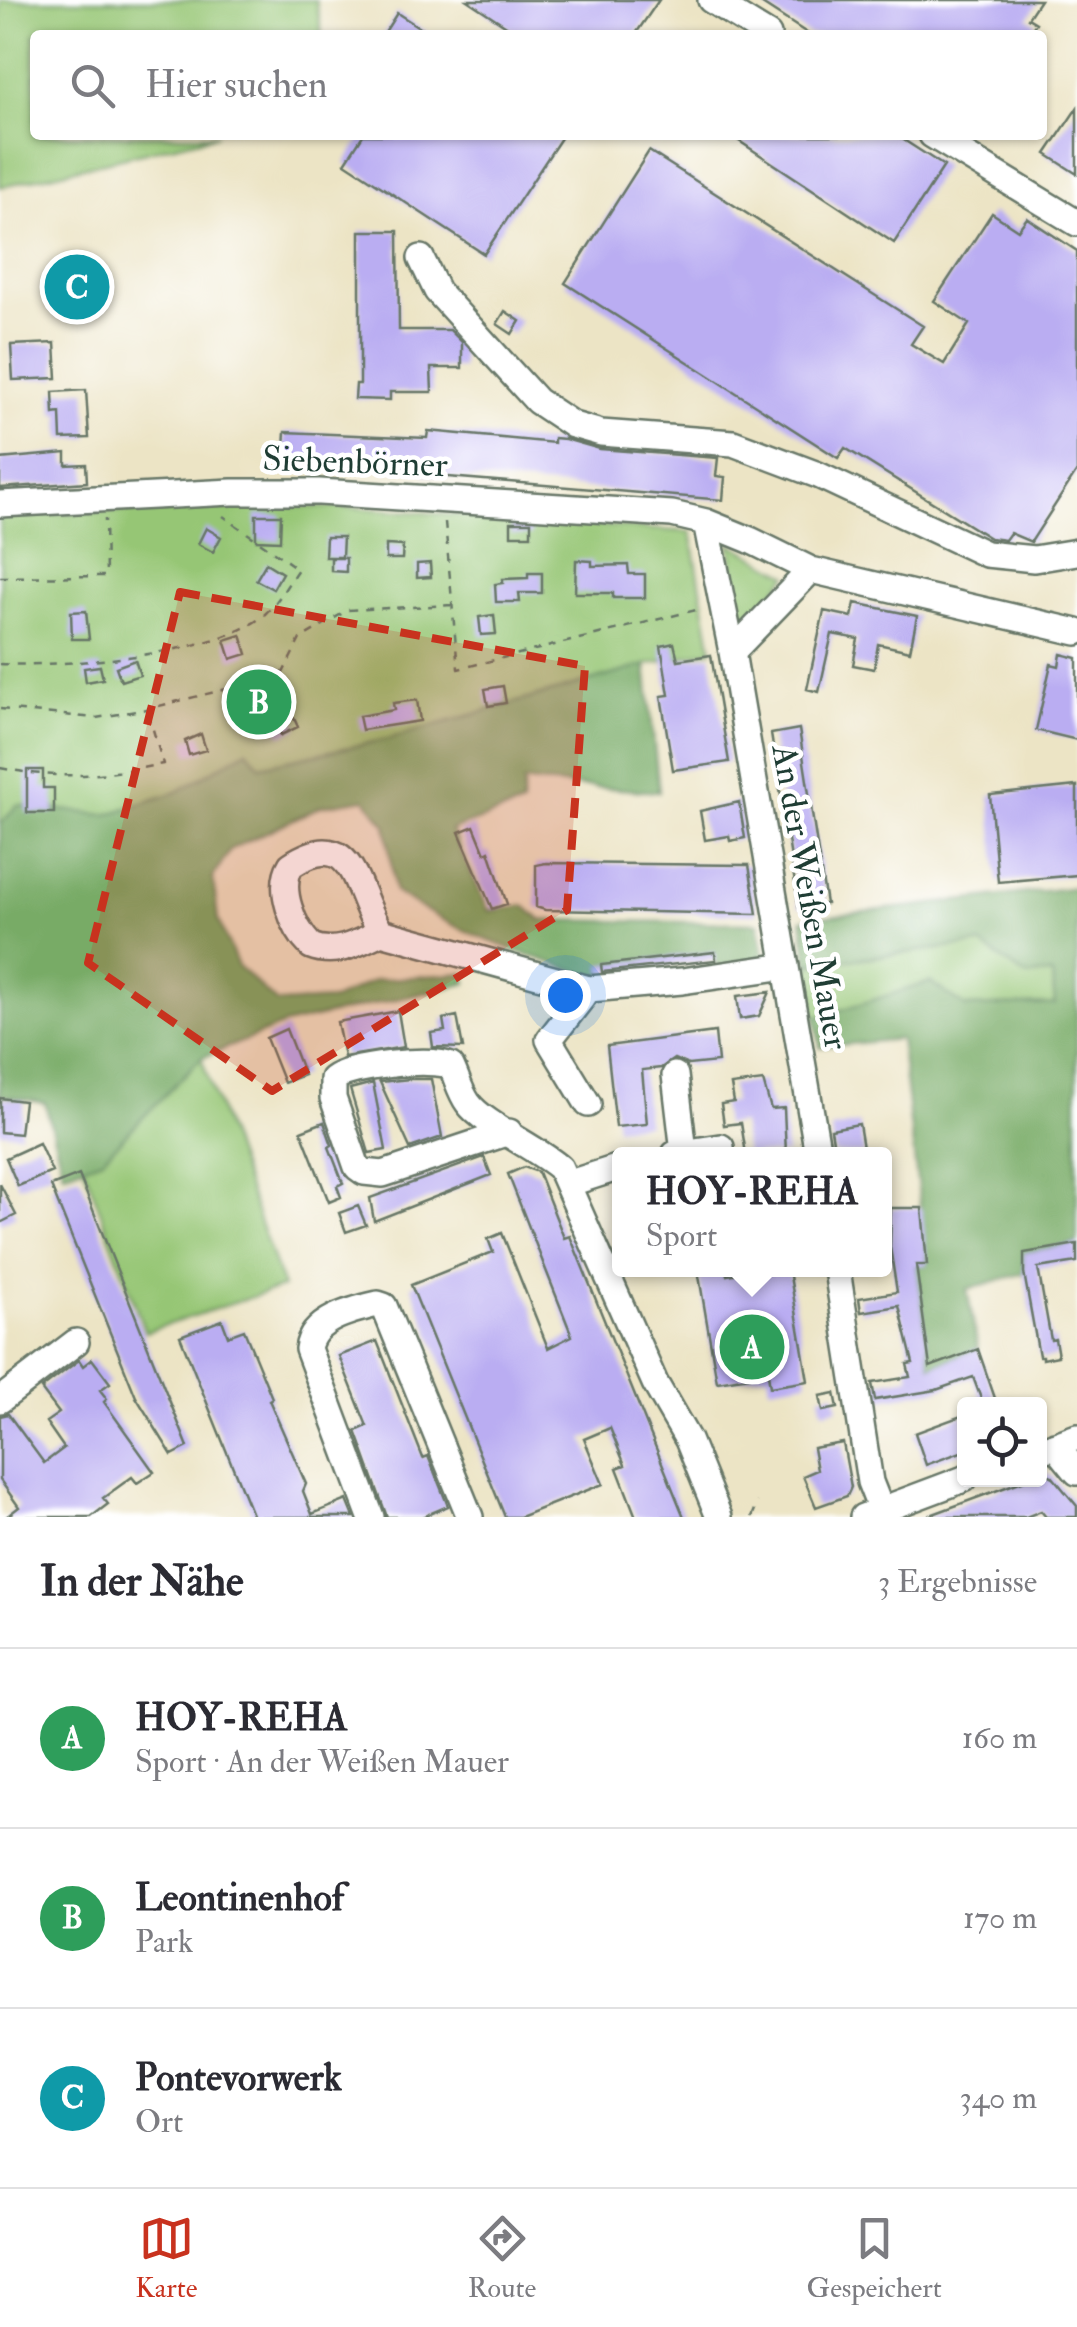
<!DOCTYPE html>
<html lang="de">
<head>
<meta charset="utf-8">
<style>
  :root { --surface:#fff; --page:#f2f2f3; --text:#2b2b33; --muted:#7c7c81; --line:#e1e1e2; --accent:#c8321e }
  body { margin:0; font-family:"IM FELL Double Pica",serif; background:var(--page); color:var(--text) }
  .controls { position:absolute; right:30px; bottom:30px; display:grid; overflow:hidden; border-radius:10px; box-shadow:0 2px 8px #0004 }
  .controls button { width:90px; height:90px; display:grid; place-items:center; padding:0; border:0; border-bottom:2px solid var(--line); background:var(--surface); color:var(--text); font:50px sans-serif }
  .you { position:absolute; left:565px; top:995px; width:35px; height:35px; margin:-25px; border:8px solid #fff; border-radius:50%; background:#1a73e8; box-shadow:0 0 0 15px #1a73e833 }
  .badge { display:grid; place-items:center; width:65px; height:65px; border-radius:50%; background:var(--accent); color:#fff; font-size:32px; font-weight:700 }
  .pin { position:absolute; translate:-50% -50%; border:5px solid #fff; box-shadow:0 2px 10px #0006 }
  .popup { position:absolute; left:612px; top:1147px; width:280px; height:130px; box-sizing:border-box; display:grid; place-content:center; border-radius:10px; background:var(--surface); filter:drop-shadow(0 2px 8px #0005); font-size:32px; white-space:nowrap; color:var(--muted) }
  .popup b { font-size:38px; color:var(--text) }
  .popup::after { content:''; position:absolute; left:50%; top:100%; margin-left:-20px; border:20px solid transparent; border-top-color:var(--surface) }
  .list { margin:0; padding:0; list-style:none }
  h2 { display:flex; justify-content:space-between; align-items:center; height:130px; margin:0; padding:0 40px; font-size:42px }
  h2 small { font-size:32px; font-weight:400; color:var(--muted) }
  .list li { display:grid; grid-template-columns:65px 1fr auto; gap:30px; align-items:center; box-sizing:border-box; height:180px; padding:0 40px; border-top:2px solid var(--line) }
  .list b { display:block; font-size:38px; white-space:nowrap }
  .list p { margin:0; font-size:32px; white-space:nowrap; color:var(--muted) }
  .list em { font-size:32px; font-style:normal; color:var(--muted) }
  .icon { flex:none; width:55px; height:55px; fill:none; stroke:currentColor; stroke-width:2; stroke-linecap:round; stroke-linejoin:round }
  .map { position:relative; flex:none; width:1077px; height:1517px; overflow:hidden }
  .search { position:absolute; background:var(--surface); box-shadow:0 2px 8px #0004; left:30px; right:30px; top:30px; height:110px; display:flex; align-items:center; gap:25px; box-sizing:border-box; padding:0 35px; border-radius:10px; color:var(--muted); font-size:38px }
  .sheet { height:670px; background:var(--surface) }
  nav { display:flex; justify-content:space-around; align-items:center; box-sizing:border-box; height:140px; border-top:2px solid var(--line); background:var(--surface); font-size:28px; color:var(--muted) }
  nav a { display:grid; justify-items:center; gap:5px }
  nav .on { color:var(--accent) }
  .map>svg:first-child { display:block }
  .green { fill:#96c675; stroke:#5a8254; stroke-width:2.5 }
  .forest { fill:#78ab66; stroke:#4c744d; stroke-width:2.5 }
  .building { fill:#baadf2 }
  .lines { fill:none; stroke-linecap:round; stroke-linejoin:round }
  .minor-casing { stroke:#677767; stroke-width:30 }
  .path { stroke:#677767; stroke-width:2.5; stroke-dasharray:8 8; stroke-linecap:butt }
  .minor { stroke:#fff; stroke-width:25 }
  .marked { fill:#c8321e; fill-opacity:0.2; stroke:#c8321e; stroke-width:8; stroke-dasharray:20 12; stroke-linejoin:round }
  .labels { text-anchor:middle; dominant-baseline:central; stroke-width:9; stroke-linejoin:round; paint-order:stroke }
  .street-label { font-size:35px; fill:#1f3d34; stroke:#fff }
</style>
</head>
<body>
<div class="map">
<svg width="1077" height="1517" viewBox="0 0 1077 1517">
  <rect width="100%" height="100%" fill="#fff"/>
  <filter id="ink" filterUnits="userSpaceOnUse"><feTurbulence type="fractalNoise" baseFrequency=".01" numOctaves="2"/><feDisplacementMap in="SourceGraphic" scale="20" xChannelSelector="R" yChannelSelector="G"/><feConvolveMatrix kernelMatrix="1 2 1 2 8 2 1 2 1" color-interpolation-filters="sRGB"/></filter>
  <filter id="wash" filterUnits="userSpaceOnUse"><feTurbulence type="fractalNoise" baseFrequency=".0048" numOctaves="4" result="noise"/><feDisplacementMap in="SourceGraphic" scale="40" xChannelSelector="R" yChannelSelector="G"/><feGaussianBlur stdDeviation="2.25" result="paint"/><feColorMatrix in="noise" values="0 0 0 0 0 0 0 0 0 0 0 0 0 0 0 0 0 1.4 0 .05"/><feComposite in="paint" operator="in"/></filter>
  <g filter="url(#wash)">
    <rect width="100%" height="100%" fill="#ece4c5"/>
    <!-- green -->
    <path class="green" d="M0 0H316L322 35H35V135H217L0 187Z
      M233 505 360 508 691 532 712 650 646 665 388 739 260 766 247 750 177 792 106 815 18 805 0 825V516Z
      M730 543 788 575 745 627 739 625Z
      M980 944 1026 976 1052 974 1055 1004 966 1007 930 983 815 1018 808 965Z
      M201 1058 283 1287 145 1332 83 1165 102 1159Z"/>
    <!-- forest -->
    <path class="forest" d="M646 665 659 792 524 782 522 805 451 830 489 911 524 905 541 920 758 923 765 959 716 967 714 952 602 965 603 979C527 955 462 937 395 892L386 825 365 799 321 806 231 849 213 877 218 920 238 966 277 1003 333 1000 375 980 464 973 467 983 284 1025 201 1058 102 1159 63 1173 45 1103 0 1095V825L17 805 106 815 177 792 247 750 260 766 388 739Z
      M1077 887V1244L1024 1253V1273L967 1289 978 1349 930 1367 916 1265 927 1264 900 1039 820 1047 815 1018 930 982 966 1007 1055 1004 1052 974 1026 976 980 944 808 964 802 919Z"/>
    <g id="blocks">
      <!-- building -->
      <path class="building" d="M467 0H659L635 35H520Z
        M756 0H1040L1028 18 1036 23 1028 35H810Z
        M397 13 431 35H383Z
        M1077 108V174L1046 154Z
        M363 135H563L484 254 345 163Z
        M730 135H896L944 166 894 243Z
        M649 151 923 326 911 344 944 364 969 324 934 301 992 213 1018 230 1027 218 1077 251V471L1031 542 1010 533 1005 540 990 538 845 448 838 458 565 283Z
        M360 231H398L399 330H450L462 342V368H431L432 392H390V400L355 399 356 384H360Z
        M505 311 520 321 512 334 497 324Z
        M55 343 57 378 13 380 11 345Z
        M86 390 89 438 61 439 60 413 54 414 53 392Z
        M428 431 554 443V438L565 439 600 449 718 458 716 476 725 477 723 500 424 475V470L283 463 285 432 427 438Z
        M66 453V465L86 464 87 482 0 488V459Z
        M256 515H281L280 541 256 540Z
        M511 522H531V535H511Z
        M206 528 221 537 213 552 198 544Z
        M326 537H343L342 557H325Z
        M386 545 403 546 402 559H386Z
        M331 558H346V572L331 571Z
        M576 560 592 561V566L628 565 629 574H645V598H613V593H575Z
        M266 563 282 573 273 589 256 580Z
        M430 563 431 577 417 578V564Z
        M528 573H542V593H519L520 602H496L495 584 503 583V579L528 578Z
        M855 603 917 616 910 651 878 644 874 669 853 665 858 639 832 634 819 692 807 689 824 611 852 617Z
        M86 611 89 639H72L71 612Z
        M494 615 496 634 481 635 479 617Z
        M241 635 247 654 231 659 225 640Z
        M674 643 678 660 711 655 729 762 673 770 661 696 669 695 661 646Z
        M1061 654 1077 658V740L1036 730 1051 664 1059 666Z
        M135 660 140 675 121 681 116 667Z
        M100 666 103 679 86 682 84 668Z
        M503 686 506 703 488 706 485 689Z
        M259 687 264 703 252 707 247 691Z
        M417 700 420 721 362 730 359 716 394 710 393 703Z
        M292 714 298 727 281 735 275 723Z
        M799 729 826 904 799 908 771 734Z
        M201 734 206 750 189 755 185 741Z
        M27 770H43V788H54V813H27Z
        M1077 786V875L998 882 990 795Z
        M739 802 745 838 730 841 729 836 705 840 700 811Z
        M474 826 485 853 489 851 507 904 492 909 459 832Z
        M546 863 749 865 757 914 545 910 536 907V865Z
        M715 952 716 960 602 972 601 965Z
        M770 992 759 1016 740 1019 737 996Z
        M398 1011 404 1047 344 1057 337 1022Z
        M457 1016 463 1048 433 1047 431 1033 445 1031 443 1019Z
        M286 1029 304 1075 284 1083 266 1038Z
        M715 1032 718 1062 688 1065 674 1059 661 1068 642 1070 647 1124 616 1127 607 1046Z
        M410 1079H431L442 1137 410 1148 380 1082Z
        M763 1081 771 1109 784 1108 786 1154H746L741 1123 724 1125 721 1104 734 1102 731 1085Z
        M373 1083 386 1150 369 1153 350 1089Z
        M0 1098 24 1101 20 1134 0 1132Z
        M324 1122 332 1145 329 1147 343 1183 337 1186 341 1197 329 1202 301 1131Z
        M859 1124 864 1154H835L831 1129Z
        M39 1143 52 1172 18 1186 6 1158Z
        M484 1157 491 1175 374 1221 370 1198Z
        M524 1167 538 1172 564 1238 570 1236 684 1517H636L617 1468 625 1465 610 1428 584 1439 603 1484 520 1517H505L411 1285 493 1252 488 1239 502 1233 548 1348 572 1336 508 1174Z
        M79 1175 188 1447 172 1455 136 1397 51 1186Z
        M0 1184 16 1215 0 1223Z
        M358 1206 366 1225 346 1232 339 1213Z
        M891 1208H922L927 1265H916L930 1367 978 1349 997 1404H983L973 1377 936 1390 875 1400 872 1383 910 1377 907 1364 913 1363 899 1306 861 1312 859 1298 897 1292 890 1247Z
        M1077 1244V1262L1038 1268 1051 1340 1055 1339 1058 1356 1043 1359V1356H1039L1024 1273V1253Z
        M698 1270H726L727 1275 759 1270H789L808 1381 770 1387 768 1374 717 1382Z
        M222 1320 228 1336 244 1330 272 1398 269 1400 306 1484 303 1491 312 1514 347 1500 354 1517H253L180 1336Z
        M377 1341 423 1458 428 1456 448 1506 422 1517H387L356 1431 367 1426 339 1356Z
        M92 1359 110 1383 100 1390 107 1399 104 1402 154 1472 137 1483 132 1477 103 1498 108 1504 91 1517H6L19 1507 0 1480V1416L8 1414 44 1463 64 1448 46 1422 59 1413 41 1389 79 1360 83 1366Z
        M835 1393 838 1408 823 1411 820 1396Z
        M964 1415V1451L926 1465 915 1433Z
        M843 1443 851 1487 847 1496 816 1507 803 1476 817 1470 813 1448Z
        M1040 1471 1052 1476 1077 1506V1517H1046L1041 1511 1026 1517H925L1025 1480H1040Z"/>
    </g>
  </g>
  <g filter="url(#ink)">
    <use href="#blocks" fill-opacity="0" stroke="#677767" stroke-width="2.5"/>
    <g class="lines">
      <!-- minor casing -->
      <g class="minor-casing">
        <path id="minor" d="M711 0 768 35
          M932 135 1077 223
          M421 258 437 291 537 401 573 425 601 433 733 443 818 475 986 554 1034 559 1077 552
          M0 504 232 492H319L672 514 706 522 750 540 811 570 1077 632
          M706 522 732 652 818 1154
          M732 652 811 570
          M381 932C358 943 336 956 311 946 293 928 277 888 291 865 357 822 355 897 381 932L589 989 682 981 786 966
          M675 1075 684 1152
          M588 1104 549 1040 589 989
          M509 1132 383 1174 364 1172 357 1167 333 1098V1079C349 1066 432 1057 451 1066 457 1078 460 1092 468 1103 483 1124 536 1147 560 1168L655 1383 688 1440 719 1517
          M675 1154 721 1147
          M567 1184 620 1167
          M837 1270 870 1482 881 1510
          M0 1400 76 1342
          M1055 1445 1077 1472
          M1040 1451 1077 1437
          M371 1517 308 1349C312 1319 352 1310 378 1304L384 1306 470 1517
          M863 1517 964 1479"/>
      </g>
      <!-- path -->
      <path class="path" d="M445 522 458 669 700 609
        M0 577 106 576 105 519
        M0 664C59 667 224 655 266 613 279 601 288 583 298 569L223 516
        M0 709 96 718 147 709 282 675 300 639 348 610 452 605
        M0 768C62 780 101 776 163 764L147 709
        M752 1517 758 1502"/>
      <!-- minor -->
      <use href="#minor" class="minor"/>
    </g>
  </g>
  <!-- marked area -->
  <path class="marked" d="M180 592 585 666 567 910 272 1091 88 963Z"/>
  <g class="labels">
    <!-- street labels -->
    <g class="street-label">
      <text transform="translate(355 462) rotate(2)">Siebenbörner</text>
      <text transform="translate(810 897) rotate(80)">An der Weißen Mauer</text>
    </g>
  </g>
</svg>
<div class="controls">
<button><svg class="icon" aria-label="locate" viewBox="0 0 24 24"><circle cx="12" cy="12" r="6"/><path d="M12 2v4M12 18v4M2 12h4M18 12h4"/></svg></button>
</div>
<div class="you"></div>
<div class="pin badge" style="left:752px;top:1347px;background:#2e9e5b">A</div>
<div class="popup"><b>HOY-REHA</b>Sport</div>
<div class="pin badge" style="left:259px;top:702px;background:#2e9e5b">B</div>
<div class="pin badge" style="left:77px;top:287px;background:#0f9aa8">C</div>
<div class="search"><svg class="icon" aria-label="search" viewBox="0 0 24 24"><circle cx="10" cy="10" r="6"/><path d="M15 15l6 6"/></svg>Hier suchen</div>
</div>
<section class="sheet">
<h2>In der Nähe<small>3 Ergebnisse</small></h2>
<ul class="list">
<li><span class="badge" style="background:#2e9e5b">A</span><div><b>HOY-REHA</b><p>Sport · An der Weißen Mauer</p></div><em>160 m</em></li>
<li><span class="badge" style="background:#2e9e5b">B</span><div><b>Leontinenhof</b><p>Park</p></div><em>170 m</em></li>
<li><span class="badge" style="background:#0f9aa8">C</span><div><b>Pontevorwerk</b><p>Ort</p></div><em>340 m</em></li>
</ul>
</section>
<nav>
<a class="on"><svg class="icon" aria-label="map" viewBox="0 0 24 24"><path d="M3 6l6-2 6 2 6-2v14l-6 2-6-2-6 2zM9 4v14M15 6v14"/></svg>Karte</a>
<a><svg class="icon" aria-label="directions" viewBox="0 0 24 24"><path d="M12 3l9 9-9 9-9-9zM9 14v-3h6M13 9l2 2-2 2"/></svg>Route</a>
<a><svg class="icon" aria-label="saved" viewBox="0 0 24 24"><path d="M7 4h10v16l-5-4-5 4z"/></svg>Gespeichert</a>
</nav>
</body>
</html>
